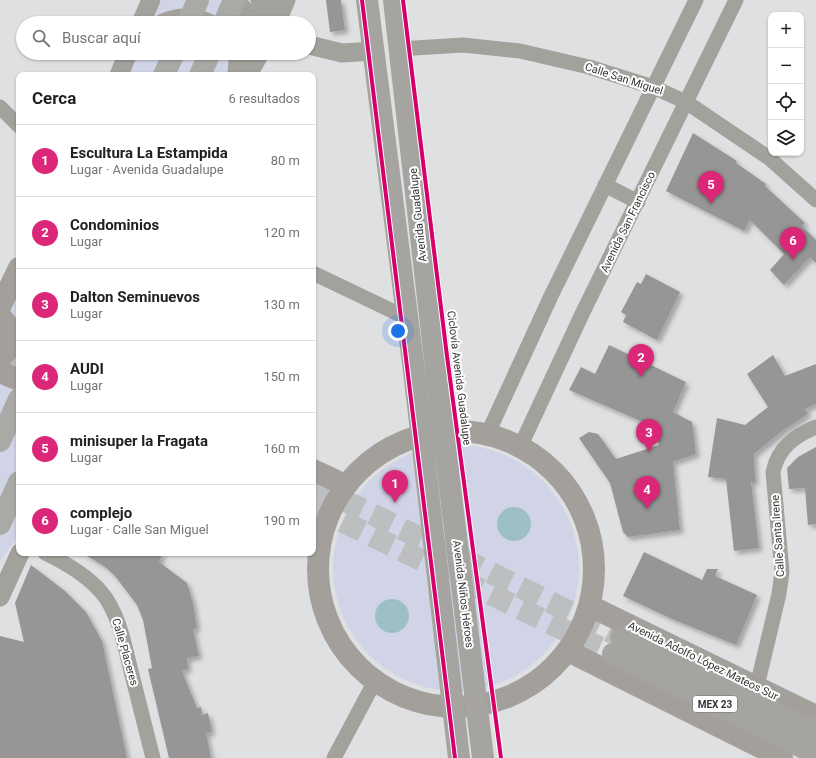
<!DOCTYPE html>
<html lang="es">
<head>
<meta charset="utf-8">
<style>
  :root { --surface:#fff; --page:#f6f6f6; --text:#202124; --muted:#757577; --line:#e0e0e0; --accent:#db2777 }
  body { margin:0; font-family:Roboto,sans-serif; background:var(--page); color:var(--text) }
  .controls { position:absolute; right:12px; top:12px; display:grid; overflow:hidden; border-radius:8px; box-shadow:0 1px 3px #0004 }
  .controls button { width:36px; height:36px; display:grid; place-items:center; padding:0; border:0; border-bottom:1px solid var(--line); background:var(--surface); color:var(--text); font:20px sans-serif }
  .you { position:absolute; left:398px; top:331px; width:14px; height:14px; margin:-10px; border:3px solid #fff; border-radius:50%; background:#1a73e8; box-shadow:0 0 0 6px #1a73e833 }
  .badge { display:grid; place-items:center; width:26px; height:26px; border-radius:50%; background:var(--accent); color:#fff; font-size:13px; font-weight:700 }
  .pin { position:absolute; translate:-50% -33px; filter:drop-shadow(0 1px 2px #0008) }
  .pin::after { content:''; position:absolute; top:21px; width:14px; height:12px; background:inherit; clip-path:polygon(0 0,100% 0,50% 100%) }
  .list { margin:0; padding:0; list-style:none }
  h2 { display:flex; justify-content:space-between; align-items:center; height:52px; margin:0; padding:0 16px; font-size:17px }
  h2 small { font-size:13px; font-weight:400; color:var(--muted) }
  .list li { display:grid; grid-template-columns:26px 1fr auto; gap:12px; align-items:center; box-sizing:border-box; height:72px; padding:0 16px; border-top:1px solid var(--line) }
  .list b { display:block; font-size:15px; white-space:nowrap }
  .list p { margin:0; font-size:13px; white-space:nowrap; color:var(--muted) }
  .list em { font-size:13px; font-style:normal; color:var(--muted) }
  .icon { flex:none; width:22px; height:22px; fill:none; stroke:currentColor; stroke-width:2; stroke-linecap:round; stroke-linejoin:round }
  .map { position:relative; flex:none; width:816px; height:758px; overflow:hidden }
  .search { position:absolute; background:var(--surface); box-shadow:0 1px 3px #0004; left:16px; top:16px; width:300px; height:44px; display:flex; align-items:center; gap:10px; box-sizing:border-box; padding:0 14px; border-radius:22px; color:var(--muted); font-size:15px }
  .panel { position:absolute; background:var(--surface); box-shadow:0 1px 3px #0004; left:16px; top:72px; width:300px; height:484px; border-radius:8px }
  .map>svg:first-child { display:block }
  .green { fill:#d0d4e6 }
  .water { fill:#9cc0c3 }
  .building { fill:#969697; filter:url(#shadow) }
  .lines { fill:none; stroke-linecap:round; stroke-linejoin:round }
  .primary-tunnel { stroke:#bdbec0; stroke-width:22; stroke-dasharray:22 11; stroke-linecap:butt }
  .minor { stroke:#a3a19c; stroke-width:15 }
  .tertiary { stroke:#a3a19c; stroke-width:19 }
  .secondary { stroke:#a3a09c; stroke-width:22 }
  .primary { stroke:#a5a4a0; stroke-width:22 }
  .motorway { stroke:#a9a9a5; stroke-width:22 }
  .motorway-bridge { stroke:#a9a9a5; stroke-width:22 }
  .cycleway-casing { stroke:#fff; stroke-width:6 }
  .cycleway { stroke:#d6006c; stroke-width:4 }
  .labels { text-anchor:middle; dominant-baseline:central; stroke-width:4; stroke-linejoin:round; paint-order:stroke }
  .shield { fill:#fff; stroke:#717272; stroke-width:1 }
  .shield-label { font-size:10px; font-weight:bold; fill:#343536 }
  .street-label { font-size:11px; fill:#343536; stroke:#fff }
</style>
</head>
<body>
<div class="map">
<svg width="816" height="758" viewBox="0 0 816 758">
  <defs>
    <filter id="shadow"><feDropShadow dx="3.5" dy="3.5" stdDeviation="2" flood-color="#0004"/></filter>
  </defs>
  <rect width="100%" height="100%" fill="#dfe0e2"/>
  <!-- green -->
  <path class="green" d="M162 0H271L258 23H152Z
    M138 53H241L229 75H128Z
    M19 293V535L0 561V335Z
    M333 568a123 123 0 1 1 246 0a123 123 0 1 1-246 0Z"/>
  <!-- water -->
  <path class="water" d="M497 524a17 17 0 1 1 34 0a17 17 0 1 1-34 0Z
    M375 616a17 17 0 1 1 34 0a17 17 0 1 1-34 0Z"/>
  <!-- building -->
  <path class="building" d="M326 0H341L345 30 330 32Z
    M693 133 737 161 736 163 766 184 765 186 805 223 802 226 816 240V263L810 257 784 285 770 270 784 254 750 220 744 231 666 191Z
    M646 274 680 292 657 340 623 322 626 315 621 312 637 282 641 284Z
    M609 345 686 382 673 412 692 422 696 454 673 462 680 530 628 537 623 532 610 483 579 438 589 432 598 434 616 459 659 445 652 426 569 390 581 367 595 374Z
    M773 355 785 376 816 364V404L805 409 808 414 782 431 754 454 755 482H751L759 548 734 551 726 479 708 477 717 418 745 425 768 407 747 374Z
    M816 447V524L808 525 805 488 789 489 787 468 798 457Z
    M644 552 702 580 707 569H718L715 576 757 595 736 645 672 619 623 596Z
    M82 553H163L159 562 187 583 193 603 197 628 193 629 199 656 187 658 188 669 182 671 197 708 201 707 202 715 208 713 212 732 206 733 211 758H169L148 669 152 668 143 620 137 605 115 576 104 566Z
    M31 565 65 591 86 612 102 641 127 758H0V636L24 642 15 603Z"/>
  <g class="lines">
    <!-- primary-tunnel -->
    <path class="primary-tunnel" d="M0 356 19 365
      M313 485 621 637
      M313 507 613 654"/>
    <!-- minor -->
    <path class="minor" d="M399 49 463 45 520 51 589 67 653 87 686 102 769 158 816 200
      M0 107 19 126
      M605 185 638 202
      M313 273 407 318
      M488 433 551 296 696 0
      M521 445 583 312 736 0
      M45 553C66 563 87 575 102 593 120 615 125 648 132 675 139 703 146 730 153 758
      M757 686 779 594 782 572 773 472C778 448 794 436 816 427
      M334 758 375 681"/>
    <!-- tertiary -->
    <path class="tertiary" d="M235 0 249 16 262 23
      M260 0 280 14
      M141 23 151 0
      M163 23C179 16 193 16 209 23
      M276 23 286 0
      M309 45 342 53 374 51
      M235 53 238 59 237 75
      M119 75 128 53
      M248 75 260 53
      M0 597 20 553"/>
    <!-- secondary -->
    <path class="secondary" d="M0 307 19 268
      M0 358C14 347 14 331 2 318
      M0 372 19 380
      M318 569a138 138 0 1 1 276 0a138 138 0 1 1-276 0Z
      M313 470 345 485
      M590 606 816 716
      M568 651 782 758"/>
    <!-- primary -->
    <path class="primary" d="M367 0 414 371 459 758
      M394 0 443 430 483 758
      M621 637 816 732
      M613 654 816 754"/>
    <!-- motorway -->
    <path class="motorway" d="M224 23 234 0
      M164 75 174 53
      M200 75 210 53
      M0 524 19 482"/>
    <!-- motorway-bridge -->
    <path class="motorway-bridge" d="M188 23 198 0
      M0 441 19 399"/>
    <!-- cycleway casing -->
    <g class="cycleway-casing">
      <path id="cycleway" d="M362 0 455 758
        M403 0 447 356 501 758"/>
    </g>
    <!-- cycleway -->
    <use href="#cycleway" class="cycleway"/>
  </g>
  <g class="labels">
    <!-- shield labels -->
    <rect class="shield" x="693" y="696" width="44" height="16" rx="3"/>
    <g class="shield-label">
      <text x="715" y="704">MEX 23</text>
    </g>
    <!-- street labels -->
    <g class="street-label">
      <text transform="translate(624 79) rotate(18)">Calle San Miguel</text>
      <text transform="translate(418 215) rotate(-96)">Avenida Guadalupe</text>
      <text transform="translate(628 222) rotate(-64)">Avenida San Francisco</text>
      <text transform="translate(459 378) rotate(83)">Ciclovía Avenida Guadalupe</text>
      <text transform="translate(778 536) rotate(-94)">Calle Santa Irene</text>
      <text transform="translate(463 594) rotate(83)">Avenida Niños Héroes</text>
      <text transform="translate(125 652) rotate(74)">Calle Placeres</text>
      <text transform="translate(703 661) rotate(26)">Avenida Adolfo López Mateos Sur</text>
    </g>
  </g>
</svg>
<div class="controls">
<button>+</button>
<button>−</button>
<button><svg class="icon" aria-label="locate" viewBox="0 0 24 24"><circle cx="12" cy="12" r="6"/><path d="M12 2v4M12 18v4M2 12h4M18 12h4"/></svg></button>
<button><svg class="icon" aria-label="layers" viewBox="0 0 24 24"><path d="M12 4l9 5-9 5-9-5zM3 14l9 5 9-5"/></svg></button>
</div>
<div class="you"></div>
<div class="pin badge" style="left:395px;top:503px">1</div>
<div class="pin badge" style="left:641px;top:377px">2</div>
<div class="pin badge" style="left:649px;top:452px">3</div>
<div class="pin badge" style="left:647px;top:509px">4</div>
<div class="pin badge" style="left:711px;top:204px">5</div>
<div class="pin badge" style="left:793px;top:260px">6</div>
<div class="search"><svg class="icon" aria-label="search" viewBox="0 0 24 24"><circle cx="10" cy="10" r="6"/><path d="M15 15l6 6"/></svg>Buscar aquí</div>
<section class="panel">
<h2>Cerca<small>6 resultados</small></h2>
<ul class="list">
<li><span class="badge">1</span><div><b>Escultura La Estampida</b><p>Lugar · Avenida Guadalupe</p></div><em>80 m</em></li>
<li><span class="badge">2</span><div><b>Condominios</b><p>Lugar</p></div><em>120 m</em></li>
<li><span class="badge">3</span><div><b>Dalton Seminuevos</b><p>Lugar</p></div><em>130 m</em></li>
<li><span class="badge">4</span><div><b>AUDI</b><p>Lugar</p></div><em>150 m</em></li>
<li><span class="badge">5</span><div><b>minisuper la Fragata</b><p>Lugar</p></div><em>160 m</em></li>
<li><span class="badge">6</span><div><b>complejo</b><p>Lugar · Calle San Miguel</p></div><em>190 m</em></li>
</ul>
</section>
</div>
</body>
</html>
